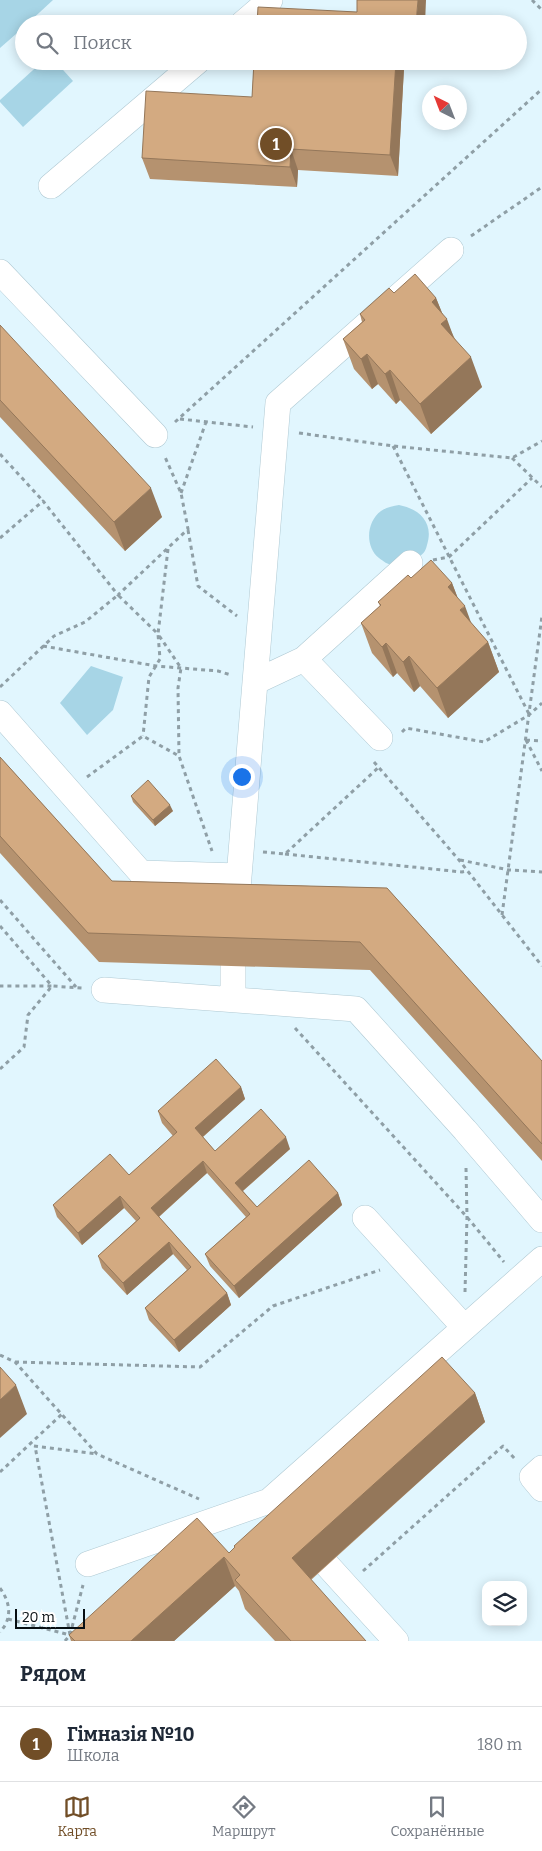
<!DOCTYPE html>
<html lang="ru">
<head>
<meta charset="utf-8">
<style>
  :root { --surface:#fff; --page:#f2f2f3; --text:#1f2937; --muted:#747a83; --line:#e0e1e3; --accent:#714e27 }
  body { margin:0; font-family:Bitter,serif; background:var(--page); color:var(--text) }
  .controls { position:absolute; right:15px; bottom:15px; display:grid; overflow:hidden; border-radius:10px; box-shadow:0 2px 12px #0003 }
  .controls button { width:45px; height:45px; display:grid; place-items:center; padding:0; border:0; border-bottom:1px solid var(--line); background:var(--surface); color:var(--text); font:25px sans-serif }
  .compass { position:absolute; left:422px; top:85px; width:45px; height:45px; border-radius:50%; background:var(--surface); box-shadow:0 2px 12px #0003; rotate:318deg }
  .scale { position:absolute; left:15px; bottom:12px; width:70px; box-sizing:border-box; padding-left:5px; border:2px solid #070f13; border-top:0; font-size:14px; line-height:18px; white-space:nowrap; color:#070f13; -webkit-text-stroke:4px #fff; paint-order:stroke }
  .you { position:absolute; left:241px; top:776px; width:18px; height:18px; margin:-12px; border:4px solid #fff; border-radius:50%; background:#1a73e8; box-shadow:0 0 0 8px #1a73e833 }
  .badge { display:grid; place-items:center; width:32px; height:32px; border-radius:50%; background:var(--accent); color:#fff; font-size:16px; font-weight:700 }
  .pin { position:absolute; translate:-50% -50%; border:2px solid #fff; box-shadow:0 1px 5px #0006 }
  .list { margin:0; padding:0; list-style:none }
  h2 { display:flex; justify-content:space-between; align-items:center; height:65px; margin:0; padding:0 20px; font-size:21px }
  h2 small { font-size:16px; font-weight:400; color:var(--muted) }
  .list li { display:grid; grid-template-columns:32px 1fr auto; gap:15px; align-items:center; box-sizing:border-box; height:75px; padding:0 20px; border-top:1px solid var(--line) }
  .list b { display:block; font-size:19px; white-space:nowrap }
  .list p { margin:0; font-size:16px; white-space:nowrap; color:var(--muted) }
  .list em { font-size:16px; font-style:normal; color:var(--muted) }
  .icon { flex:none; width:28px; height:28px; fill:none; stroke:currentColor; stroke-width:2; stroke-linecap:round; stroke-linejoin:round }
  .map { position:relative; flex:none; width:542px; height:1641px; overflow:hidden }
  .search { position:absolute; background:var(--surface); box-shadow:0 2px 12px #0003; left:15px; right:15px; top:15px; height:55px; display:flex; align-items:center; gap:12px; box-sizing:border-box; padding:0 18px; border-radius:28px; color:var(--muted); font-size:19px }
  .sheet { height:140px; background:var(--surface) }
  nav { display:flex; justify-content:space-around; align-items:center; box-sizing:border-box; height:70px; border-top:1px solid var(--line); background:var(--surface); font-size:14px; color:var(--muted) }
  nav a { display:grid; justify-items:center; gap:2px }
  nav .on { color:var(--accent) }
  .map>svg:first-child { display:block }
  .green { fill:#a7d5e6 }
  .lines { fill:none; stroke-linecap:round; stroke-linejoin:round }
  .minor-casing { stroke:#afc9d3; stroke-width:26 }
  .path { stroke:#8f9fa6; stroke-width:3; stroke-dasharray:4 4; stroke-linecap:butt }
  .minor { stroke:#fff; stroke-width:25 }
  .wall { fill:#b5926f }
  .shaded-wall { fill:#94775a }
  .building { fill:#d3aa81; stroke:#94775a }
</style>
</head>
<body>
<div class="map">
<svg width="542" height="1641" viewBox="0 0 542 1641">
  <rect width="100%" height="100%" fill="#e1f6fe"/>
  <!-- green -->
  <path class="green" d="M0 0H53L27 24H24V27L0 48Z
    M43 61H55L73 81 23 127 0 102V100Z
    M399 505C420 509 434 523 427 545 425 555 420 556 411 559 406 560 399 565 393 565 388 565 383 561 379 558 365 547 366 522 381 511 387 507 393 506 399 505Z
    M91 666 123 677 113 710 87 735 60 703Z"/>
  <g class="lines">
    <!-- minor casing -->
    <g class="minor-casing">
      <path id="minor" d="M242 24 270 0
        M51 186 198 61
        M0 272 155 435
        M304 659 380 738
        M255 682 304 659 410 563
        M0 713 141 873 239 876
        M236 913 278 403 451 250
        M104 990 356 1009 465 1130 542 1220
        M233 999V966
        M365 1218 464 1327
        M542 1468 532 1477 542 1489
        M88 1564 269 1501 542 1259
        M327 1565 396 1641"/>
    </g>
    <!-- path -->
    <path class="path" d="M532 0 542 10
      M471 236 542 187
      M180 419 253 427
      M175 422 542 89
      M299 433 393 446 512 458 542 441
      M393 446 529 714
      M0 454 43 501
      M512 458 542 487
      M181 493 206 422
      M188 530 198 586 237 616
      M0 538 43 501 118 595 188 529 181 493 165 457
      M168 549 158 634 181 668 178 688 179 756 212 851
      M433 560 449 557 532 478
      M43 646 156 666 218 671 231 675
      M0 687 54 636 85 622 118 595 158 634 160 659 149 677 143 736
      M402 732 406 728 484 742 529 715 542 703
      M526 740 542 771
      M526 740 542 741
      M374 762 459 860 542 966
      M87 777 143 736 179 756
      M263 852 285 854 379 767
      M285 854 462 872 467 871
      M460 860 509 870 542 872
      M0 900 76 987
      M502 915 542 616
      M0 926 52 986H0
      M295 1028 467 1217 504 1262
      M0 1069 24 1047 28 1015 52 986 82 988
      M465 1292 467 1217 466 1168
      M0 1355 15 1362 97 1454 199 1499
      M15 1362 200 1367 273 1306 380 1270
      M34 1446 97 1454
      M0 1472 62 1414
      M363 1571 503 1446 516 1460
      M0 1588C10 1602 13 1618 0 1632
      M8 1619 70 1635 35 1446
      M65 1641 70 1635 83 1585"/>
    <!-- minor -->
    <use href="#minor" class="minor"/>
  </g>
  <!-- wall -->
  <path class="wall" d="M254 61H423L422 69 404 68 398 176 298 170 297 187 150 179 142 158 252 97Z
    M394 293 436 298 442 313 454 337 482 387 431 434 400 400 396 404 378 384 372 389 354 369 343 339 362 322 360 314Z
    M0 325 162 517 125 551 0 417Z
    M411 578 452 583 458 599 470 622 488 642 499 672 448 718 420 686 414 692 397 673 393 677 372 653 361 623 380 606 378 602Z
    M0 757 112 881 387 888 542 1061V1161L370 970 99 962 0 853Z
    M131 796 173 811 155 826 133 802Z
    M241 1087 245 1099 203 1137 215 1151 290 1149 243 1191 257 1207 338 1193 342 1205 239 1298 210 1266 205 1254 246 1217 207 1173 159 1217 227 1293 231 1305 179 1352 149 1320 145 1308 187 1270 173 1254 127 1295 102 1268 98 1256 136 1221 124 1208 82 1245 57 1217 53 1205 129 1175 173 1136 162 1123 158 1111Z
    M475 1393 485 1422 311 1580 366 1641H275L245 1609 239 1591 235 1586 174 1641H71L69 1635 229 1553 235 1548 234 1546Z"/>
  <!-- shaded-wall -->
  <path class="shaded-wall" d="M418 0H426L425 24H416Z
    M396 61H402L404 68 398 176 390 155Z
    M419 61H423L422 69Z
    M291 149 298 170 297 187 290 167Z
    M436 298 445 320 447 319 458 349 452 354 432 302Z
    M367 354 378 384 372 389 361 359Z
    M471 357 482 387 431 434 420 404Z
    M390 370 400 400 396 404 385 374Z
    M151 488 162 517 125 551 114 522Z
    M452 583 462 609 465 606 476 636 471 640 448 587Z
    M488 642 499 672 448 718 437 688Z
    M386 643 397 673 393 677 382 647Z
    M409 656 420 686 414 692 403 662Z
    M170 805 173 811 155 826 153 820Z
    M241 1087 245 1099 199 1140 195 1128Z
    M286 1137 290 1149 239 1194 235 1183Z
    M203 1161 207 1173 155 1220 151 1208Z
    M338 1193 342 1205 239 1298 234 1286Z
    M120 1196 124 1208 82 1245 78 1233Z
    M169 1242 173 1254 127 1295 123 1283Z
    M227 1293 231 1305 179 1352 174 1340Z
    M16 1385 27 1414 0 1438V1400Z
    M475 1393 485 1422 302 1587 292 1558Z
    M224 1557 235 1586 174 1641H131Z"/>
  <!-- building -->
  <path class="building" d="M357 0H418L416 24H257L258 7 357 12Z
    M254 61H396L390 155 291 149 290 167 142 158 146 91 252 97Z
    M415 274 436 298 432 302 447 319 441 324 471 357 420 404 390 370 385 374 367 354 361 359 343 339 365 320 360 314 389 288 394 293Z
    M0 325 151 488 114 522 0 400Z
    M431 560 452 583 448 587 465 606 460 610 488 642 437 688 409 656 403 662 386 643 382 647 361 623 381 605 378 602 408 575 411 578Z
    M0 757 112 881 387 888 542 1061V1144L360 942 88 933 0 836Z
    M148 780 170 805 153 820 131 796Z
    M216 1059 241 1087 195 1128 215 1151 261 1109 286 1137 235 1183 257 1207 309 1160 338 1193 234 1286 205 1254 250 1214 203 1161 151 1208 227 1293 174 1340 145 1308 191 1267 169 1242 123 1283 98 1256 140 1218 120 1196 78 1233 53 1205 110 1154 129 1175 177 1132 158 1111Z
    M442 1357 475 1393 292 1558 366 1641H291L235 1580 240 1575 224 1557 131 1641H75L69 1635 197 1518 229 1553 235 1547 234 1546Z
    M0 1367 16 1385 0 1400Z"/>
</svg>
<div class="controls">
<button><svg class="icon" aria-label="layers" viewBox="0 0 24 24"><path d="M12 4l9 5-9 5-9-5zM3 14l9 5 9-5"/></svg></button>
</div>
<svg class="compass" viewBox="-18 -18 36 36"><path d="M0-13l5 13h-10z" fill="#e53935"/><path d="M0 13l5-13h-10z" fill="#747a83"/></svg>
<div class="scale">20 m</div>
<div class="you"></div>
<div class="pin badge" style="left:276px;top:144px">1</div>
<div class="search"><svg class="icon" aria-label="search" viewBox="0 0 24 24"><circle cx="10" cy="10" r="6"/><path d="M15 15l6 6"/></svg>Поиск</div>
</div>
<section class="sheet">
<h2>Рядом<small></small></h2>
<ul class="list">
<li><span class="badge">1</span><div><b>Гімназія №10</b><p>Школа</p></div><em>180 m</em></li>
</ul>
</section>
<nav>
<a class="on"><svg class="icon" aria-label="map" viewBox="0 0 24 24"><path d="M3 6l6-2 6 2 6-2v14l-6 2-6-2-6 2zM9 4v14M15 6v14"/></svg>Карта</a>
<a><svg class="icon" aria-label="directions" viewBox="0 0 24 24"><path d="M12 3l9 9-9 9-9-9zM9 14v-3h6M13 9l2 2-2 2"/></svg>Маршрут</a>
<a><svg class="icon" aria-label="saved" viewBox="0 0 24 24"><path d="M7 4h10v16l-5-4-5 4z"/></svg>Сохранённые</a>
</nav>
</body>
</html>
